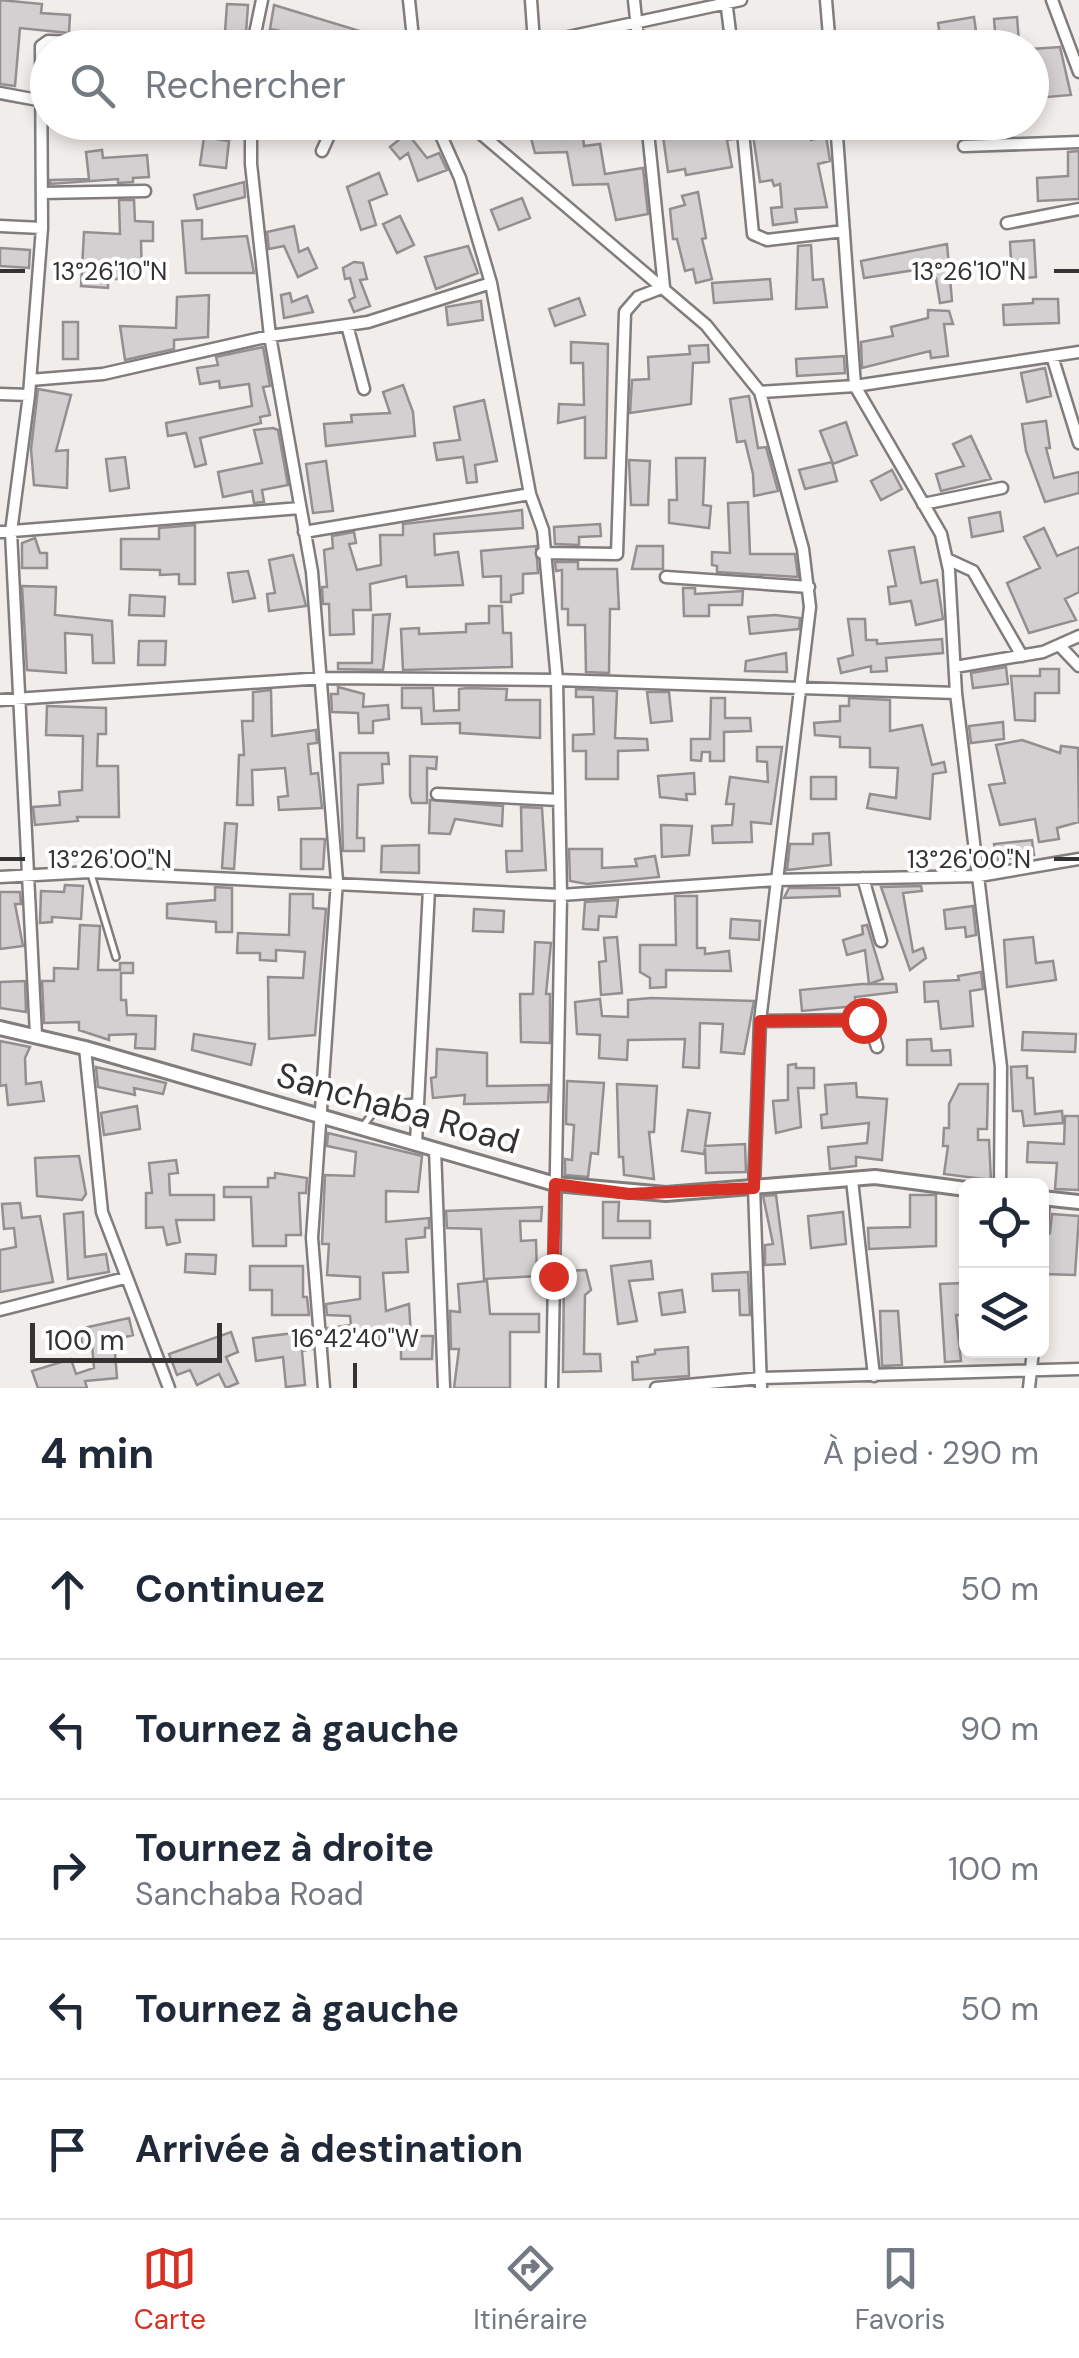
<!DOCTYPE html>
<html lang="fr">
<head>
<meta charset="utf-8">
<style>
  :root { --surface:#fff; --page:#f2f2f3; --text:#1f2937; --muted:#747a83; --line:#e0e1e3; --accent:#d93025 }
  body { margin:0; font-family:"DM Sans",sans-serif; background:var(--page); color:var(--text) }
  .controls { position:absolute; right:30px; bottom:30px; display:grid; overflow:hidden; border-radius:15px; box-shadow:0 5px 15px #0003 }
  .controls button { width:90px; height:90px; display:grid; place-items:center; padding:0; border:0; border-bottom:2px solid var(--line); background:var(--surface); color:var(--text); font:50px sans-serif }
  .scale { position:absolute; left:30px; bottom:25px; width:192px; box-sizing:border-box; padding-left:10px; border:5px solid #343232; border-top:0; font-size:28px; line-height:35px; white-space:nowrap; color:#343232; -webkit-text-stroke:8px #fff; paint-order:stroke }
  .stop { position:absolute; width:30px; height:30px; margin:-22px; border:8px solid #d93025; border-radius:50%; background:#fff }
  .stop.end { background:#d93025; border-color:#fff; box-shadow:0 2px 10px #0008 }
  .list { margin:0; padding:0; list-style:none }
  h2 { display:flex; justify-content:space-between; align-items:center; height:130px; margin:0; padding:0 40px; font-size:42px }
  h2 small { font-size:32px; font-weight:400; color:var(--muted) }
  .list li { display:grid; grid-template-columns:65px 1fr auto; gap:30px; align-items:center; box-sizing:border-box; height:140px; padding:0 40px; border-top:2px solid var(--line) }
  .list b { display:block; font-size:38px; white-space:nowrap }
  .list p { margin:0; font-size:32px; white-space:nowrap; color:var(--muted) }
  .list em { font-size:32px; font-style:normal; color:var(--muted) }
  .icon { flex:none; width:55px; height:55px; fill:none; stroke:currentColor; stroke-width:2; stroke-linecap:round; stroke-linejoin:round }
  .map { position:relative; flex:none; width:1079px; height:1388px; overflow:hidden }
  .search { position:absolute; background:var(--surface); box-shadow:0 5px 15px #0003; left:30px; right:30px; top:30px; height:110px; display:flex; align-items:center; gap:25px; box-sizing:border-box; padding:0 35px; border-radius:55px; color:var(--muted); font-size:38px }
  .sheet { height:830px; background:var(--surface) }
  nav { display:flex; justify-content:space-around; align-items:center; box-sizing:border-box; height:140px; border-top:2px solid var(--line); background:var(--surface); font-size:28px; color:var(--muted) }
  nav a { display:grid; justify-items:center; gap:5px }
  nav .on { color:var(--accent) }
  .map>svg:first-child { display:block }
  .building { fill:#d4d0d1; stroke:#938f91; stroke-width:2.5 }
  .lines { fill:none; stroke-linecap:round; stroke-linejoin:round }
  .service-casing { stroke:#807d7c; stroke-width:10 }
  .minor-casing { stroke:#807d7c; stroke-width:15 }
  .tertiary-casing { stroke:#807d7c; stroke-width:18 }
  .service { stroke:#fff; stroke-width:5 }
  .minor { stroke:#fff; stroke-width:10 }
  .tertiary { stroke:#fff; stroke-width:12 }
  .route { stroke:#d93025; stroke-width:12 }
  .ticks { fill:none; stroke:#343232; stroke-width:4 }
  .labels { text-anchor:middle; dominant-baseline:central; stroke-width:8; stroke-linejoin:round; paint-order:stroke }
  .street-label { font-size:35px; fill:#343232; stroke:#fff }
  .ticks-label { font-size:25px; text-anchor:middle; fill:#343232; stroke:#fff; stroke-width:8; stroke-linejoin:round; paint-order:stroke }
</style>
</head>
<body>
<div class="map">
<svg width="1079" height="1388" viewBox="0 0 1079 1388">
  <rect width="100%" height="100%" fill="#f1edeb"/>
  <!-- building -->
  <path class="building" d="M0 0 42 4 41 13 70 15 69 33 20 28 15 86 0 84Z
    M227 4 248 5 246 33 225 32Z
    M274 5 363 32 358 46 313 33 311 37 270 29Z
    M974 17 978 45 942 48 938 23Z
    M1017 17 1019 42 996 44 994 19Z
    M1060 47 1071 95 1036 98 1032 49Z
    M421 122H426L429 131 412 139 427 158 439 153 447 170 418 181 408 153 400 159 390 147Z
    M661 122H733L735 139 727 140 732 167 686 175 685 169 668 172Z
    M751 122H784L786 133 808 128 811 140 826 136 830 161 818 164 827 207 795 209 797 222 773 225 771 208 782 207 780 184 774 186 772 180 760 182Z
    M563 130 565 139 583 137 584 146 600 144 605 174 643 168 648 214 616 220 608 184 573 185 567 152 535 153 531 138Z
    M204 137 229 141 226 168 200 165Z
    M102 150 103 158 147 155 149 177 133 178V182L118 183V179L50 184V180L89 179 86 152Z
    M1079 151V199L1038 201 1037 178 1068 176V152Z
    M379 173 387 194 369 201 376 225 361 230 347 187Z
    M244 182 245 197 197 209 194 195Z
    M698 192 706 238 702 239 712 279 696 283 693 269 685 271 677 239H673L670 209 685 205 682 196Z
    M522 198 530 218 499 230 491 210Z
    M119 200H134L135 221 153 222V241H141L142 279H108V288L81 286 84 232 120 234Z
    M400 216 414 245 397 253 383 224Z
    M202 220V239L247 236 254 273H186L182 221Z
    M294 226 299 252 308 248 317 268 298 277 284 246 269 249 267 232Z
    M1034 240 1036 277 1012 279 1010 242Z
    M947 244 952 301 940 303 934 267 864 278 861 261Z
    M811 245 813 280 823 279 827 307 796 309 798 246Z
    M468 246 478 273 436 289 425 257Z
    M0 248 30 250 29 268 0 266Z
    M354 262 363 263 367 279 360 280 370 306 354 312 349 300 355 297 350 278 345 279 343 268Z
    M770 279 772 299 714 303 712 283Z
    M290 293 292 302 307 296 313 312 284 318 281 295Z
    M209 295 208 337 174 340V349L125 360 120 326 176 328 177 297Z
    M579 298 585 315 555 326 549 309Z
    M1033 299H1058L1059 323 1004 325 1003 305 1033 303Z
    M481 301 483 320 448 325 446 307Z
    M928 310 949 311 953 324H944L948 356 931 358 930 351 862 368 861 342 893 336 891 327 928 318Z
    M63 322H78V359H63Z
    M571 342 608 344 606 458H585V417L558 423 559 404 584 405 583 363H571Z
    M708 345 709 362 693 363 691 404 630 413 632 380 649 379 648 357 690 354 689 346Z
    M263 347 270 386 263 387 270 415 260 417 261 423 200 438 206 464 195 467 186 433 168 436 166 423 252 406 249 384 220 388 219 381 200 384 197 368 218 365 216 357Z
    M844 356 845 373 797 376 796 359Z
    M1045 368 1051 396 1027 402 1021 373Z
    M403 385 413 412 415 436 326 446 324 424 352 422 351 415 390 413 383 392Z
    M38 389 71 395 56 451 68 450 67 488 34 485 31 449Z
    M749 396 758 448 766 447 778 491 754 496 753 474 745 441 737 442 730 399Z
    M484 400 497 461 475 465 477 482 467 483 463 457 437 460 434 443 460 440 454 407Z
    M1046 421 1050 448H1046L1054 478 1079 472V493L1045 502 1026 451 1022 424Z
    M846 422 857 455 833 464 820 431Z
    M273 428 278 430 288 485 262 490 264 502 254 503 252 491 223 497 218 472 262 463 254 430Z
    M971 436 991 479 941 491 936 474 964 466 953 444Z
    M125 457 129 488 110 491 106 459Z
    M676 458H705L703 505 711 506 709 528 669 523V500H677Z
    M629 460 650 461 648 505H631Z
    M326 461 333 511 313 513 306 464Z
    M832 462 837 481 805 489 799 470Z
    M892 470 902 489 881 500 871 481Z
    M748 502 750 554H795L798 577 717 572V566L712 565V552L730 553 728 503Z
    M522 510 523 528 434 534 435 555 458 552 463 585 407 587 406 576 370 584 371 610H353L354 634 330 635 329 604H323L322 587H327L324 550 333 548 332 536 354 532 356 543 349 544 357 570 381 565 380 535H403V524Z
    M1000 512 1003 531 972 537 969 518Z
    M600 524 601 536 579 537V545L555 544 554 527Z
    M195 525V584H179V574L160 575V570L121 569V539H159V528Z
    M1044 528 1057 556 1079 547V592L1065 599 1076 620 1029 633 1007 583 1040 568 1024 537Z
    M35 538 40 553H47V568H22V543Z
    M536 546 538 573 523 574V593L511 595V602H501V576L483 577 481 551Z
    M637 546H663V569H632Z
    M914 547 921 583 937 580 943 619 916 625 911 601 890 604 888 587 896 586 889 551Z
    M293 555 306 606 269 611 267 594 275 593 269 560Z
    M555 562H578V569H617L619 609H610L609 673 586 672 585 625H568V609H562V570L556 571Z
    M248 571 255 598 233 602 228 573Z
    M22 586 56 587 55 615 112 621 114 663H93L92 635 65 633 66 673 27 670Z
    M683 588H695V594L743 591 742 605H709V616H684Z
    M130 595 165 597 164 616 129 615Z
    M489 606H502L503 633H511L512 667 403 670 401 629 419 628V634L466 632V624L489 623Z
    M390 614 383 670 338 669V663H372L373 615Z
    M775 615 800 618 799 629 750 634 748 617Z
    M848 619H865L866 640H877V644L942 639 943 653 886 658 887 671 871 672V666L841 673 838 659 853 655Z
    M139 641H166L165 665H138Z
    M786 653 787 672 745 671 746 661Z
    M1006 667 1008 684 973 688 971 673Z
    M1040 669H1059V693H1035V721L1015 720 1011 676H1040Z
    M338 687 364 694 363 707 388 705 389 719 373 721V733H359L358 713 332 712 331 694H338Z
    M402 688H433L434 711 459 710V689L467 688 507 689 506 700H540V738L460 733V723L422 724 421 708H402Z
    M576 689 617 691 615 738 647 739 648 750 618 751V779H586V751H573V735L594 734 593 697H576Z
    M271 690 272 736 316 730 317 743 308 744 311 774 318 773 322 808 279 810 278 797 288 796 285 768 252 770 253 805H237L239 755H244L242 721H253V692Z
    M647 692H669L672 721 651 723Z
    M711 698H725V718H750L751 731 724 732V761H710V752H702L701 761 691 760V739H710Z
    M849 698 890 700V731L922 725 932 765 944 762 946 772 933 774 930 819 867 808 870 794 896 798 898 768 870 767V748L840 747V737L815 735 814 723 840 721V706H849Z
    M47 706 106 708V734H98L97 766H118L119 817H77L78 821 35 825 33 807 60 805 59 792 82 790 83 736 46 735Z
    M1003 722 1004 739 971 743 969 726Z
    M1022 740 1060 753 1061 746 1078 748 1079 822 1057 828 1059 839 1039 842 1035 819 1000 825 989 785 1005 783 996 745Z
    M757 747H782L771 824 751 822 752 842 713 843 712 826 732 825 734 804H726L730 777 768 782 767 762 757 761Z
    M340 753H388L389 764H382L383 783 358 785 357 838H364V851H343Z
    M410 756 437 757 436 769 427 768V803H412L410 796Z
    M694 773 695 794H686L687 800 660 797 658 776Z
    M811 777H836V799H811Z
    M430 800 503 806 502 826 455 819 450 834 429 833Z
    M521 807 542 808 546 870 507 872 506 851H522Z
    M225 823 237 824 234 869 222 868Z
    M661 825 692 826 689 855 662 857Z
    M829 833 831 865 787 870 790 844H813V834Z
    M301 839H325L323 869H301Z
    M1032 840 1034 855 997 860 994 844Z
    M419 845V873L381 872 382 846Z
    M569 849H602V868L637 866 635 859 655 856 659 877 587 884 570 881Z
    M65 885 83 886 81 919 52 917V922L40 923 41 891 64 892Z
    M921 886 922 891 903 893 913 952 923 948 926 958 910 970 881 887Z
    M215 887 232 888V932H216V922L167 918V904L215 900Z
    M789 888H839L840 896 784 898Z
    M0 892H20L21 904H15L23 946 0 949Z
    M290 894H313V908L326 909 315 1035 269 1039 268 977 303 978 305 952 276 950V961L260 960V953H237L238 933 289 935Z
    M675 896H697V948H705V954L729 951 731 971 666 970V987L650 988V978L640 972V945H676Z
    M618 900 616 917 599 916 598 930 583 929 585 902Z
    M973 906 976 935 966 937 965 927 946 929 944 910Z
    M474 909 504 911 503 932 473 931Z
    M731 919 760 921 759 940 730 938Z
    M80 925 100 926 98 970H120V963H133V973H121V1000H126L127 1015 156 1016 155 1049 135 1048 136 1034 109 1035V1040L79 1030V1022L44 1023 42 981H54V968L78 969Z
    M867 925 883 979 869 984 865 950 847 955 843 940 863 934 862 926Z
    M617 937 622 993 601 995 599 962 606 961 604 938Z
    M1033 937 1036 963 1053 961 1056 980 1007 987 1004 940Z
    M535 942 551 943 546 994H550V1043L521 1042 520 994H533Z
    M981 972 983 989 970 991 973 1026 941 1029 938 1001 925 1002 924 982 959 980 958 976Z
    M25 981 26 1012 0 1008V982Z
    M862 984H896L897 992 855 997 856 1006 802 1011 800 990Z
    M651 998 754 1001 744 1054 721 1052 723 1024 700 1023 699 1068 683 1067 685 1039 628 1040 627 1060 599 1058 600 1035 577 1034 575 1002 600 999 602 1016 628 1017V1000Z
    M1023 1032 1076 1034 1075 1052 1022 1050Z
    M194 1034 255 1044 251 1065 192 1050Z
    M931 1039 932 1051 950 1050 951 1065H907V1040Z
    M0 1041 30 1047 25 1058 26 1084 41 1082 44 1101 8 1105 6 1085 0 1086Z
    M437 1049 487 1053V1086L549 1085 548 1102 464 1104 465 1095 433 1098 431 1078 436 1077Z
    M796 1064V1068H814V1088H798L801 1127 776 1133 773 1101 788 1100V1065Z
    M1027 1066V1078H1033L1035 1114 1062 1111 1063 1123 1024 1126 1022 1111H1013L1011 1067Z
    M96 1067 166 1083 163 1094 134 1088 135 1095 98 1087Z
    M567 1081 604 1083 598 1154 591 1153 588 1177 565 1175V1159L572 1160 574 1125 566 1124Z
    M856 1083 857 1097 887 1099 882 1160 856 1157V1166L830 1169 828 1147 867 1143 869 1123 822 1128 821 1115 827 1114 825 1085Z
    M617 1084 657 1086 654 1132H649L654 1179 624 1175 623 1157H619Z
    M959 1084H988L987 1129H978V1140H989L991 1180 944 1174 948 1146H943L944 1128H949V1104Z
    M137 1106 140 1129 104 1135 101 1113Z
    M688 1110 710 1113 705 1146 745 1144 746 1172 706 1173 705 1148 704 1154 682 1151Z
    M1065 1116H1079V1190L1055 1189 1057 1163 1027 1162 1028 1142 1064 1144Z
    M328 1133 422 1156 418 1192 386 1191V1222L429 1218V1228H425V1237L406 1239 408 1272 383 1273 386 1311 409 1304 411 1336H433L432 1359H401V1329L379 1330 380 1343 330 1348 328 1328 351 1325 350 1316 327 1315 326 1304 360 1299V1277L327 1275 329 1244H322L325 1175 354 1176 356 1152 327 1146Z
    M79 1156 86 1194 82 1200 37 1196 35 1158Z
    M176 1160 178 1173 169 1174 170 1195H214V1220H176L180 1242 167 1245 163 1227 146 1228V1193H152L149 1163Z
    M275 1173 307 1178 306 1193H299L301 1235H286V1246H253L251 1197H224V1187H268V1178H275Z
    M776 1195 785 1264 765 1265V1245L773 1244 763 1196Z
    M910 1195H936V1246L869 1249 868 1228 910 1227Z
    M603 1202H619L618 1221H650V1238H603Z
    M20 1203 22 1218 40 1216 53 1282 0 1292V1250L16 1247 14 1228 4 1229 2 1204Z
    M542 1207 541 1221H520L521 1241 536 1240 537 1276 484 1279 481 1229 447 1228 446 1211Z
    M83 1212 85 1257 106 1254 109 1272 68 1279 64 1214Z
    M843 1212 846 1244 811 1248 808 1216Z
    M1052 1214 1079 1216 1075 1275 1042 1274 1043 1238 1050 1233Z
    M186 1254 216 1255 215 1274 185 1272Z
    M651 1261 653 1279 629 1281 637 1321 618 1324 611 1266Z
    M250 1266H303V1297H307L309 1315H272V1290H250Z
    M586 1270 591 1290 585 1295 584 1354H600L601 1371 563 1372 564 1271Z
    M748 1272 750 1315H740L739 1290 713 1291 712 1274Z
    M487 1281 490 1314H539V1332H510V1388H454L459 1349H451L450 1311 460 1312 458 1284Z
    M965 1283 966 1315H956L961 1361 945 1362 940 1284Z
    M682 1290 685 1312 662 1315 659 1293Z
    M880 1311H898L902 1365 882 1366Z
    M129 1318 133 1335 114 1340 117 1378 85 1381 87 1388H38L32 1371 71 1359 76 1374 94 1368 92 1345 83 1347 79 1329Z
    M311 1331 312 1349 302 1351 305 1385 286 1387 283 1357 256 1361 253 1338Z
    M231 1332 238 1352 226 1357 238 1383 226 1388 219 1374 197 1385 190 1370 177 1375 169 1354Z
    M688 1347 689 1376 633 1380 632 1362H638L637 1357 655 1354V1350Z"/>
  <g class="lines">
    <!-- service casing -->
    <g class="service-casing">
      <path id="service" d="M91 874 116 957
        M363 1126 379 1105 416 1102"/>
    </g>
    <!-- minor casing -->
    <g class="minor-casing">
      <path id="minor" d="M409 0 414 48
        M531 0 534 43
        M634 0 639 48
        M726 0 732 48
        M826 0 830 48
        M1052 0 1079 72
        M252 48 262 0
        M517 48 741 0
        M0 93 43 101
        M251 122V164L270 336 312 572 337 881 312 1238 324 1388
        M435 122 460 178 491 283 530 494 543 530 557 680 561 895 552 1388
        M467 122 706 325 760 392 803 549 810 607 760 1021 754 1187 761 1388
        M742 122 753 234 767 240 844 231
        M836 122 855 386 941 534 949 570 956 693 1001 1067 1000 1186
        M964 146 1079 142
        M322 151 335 122
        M42 193 145 191
        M1007 223 1079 209
        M0 226 42 228
        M347 325 364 389
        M1052 356 1079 443
        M30 380 103 374 270 336 368 322 491 283
        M760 392 855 386 1079 352
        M0 394 29 395
        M923 504 1002 488
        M0 532 300 508
        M304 532 530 494
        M542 553 617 554 625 312 638 297 664 287 647 122
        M947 559 973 571 1022 656
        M666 577 809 587
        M1059 645 1079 666
        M955 667 1043 652 1079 636
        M0 700 323 678 557 680 956 693
        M437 794 559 800
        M0 877 90 872 561 895 775 880 979 876 1079 859
        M863 878 881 941
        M760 1021 863 1020 870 1023 877 1047
        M36 1035 11 532 29 395 42 228 41 46 48 41 266 48
        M85 1048 102 1212 169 1388
        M416 1143 429 889
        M435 1149 444 1388
        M852 1180 874 1376
        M1042 1229 1044 1198
        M0 1310 125 1278
        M656 1388 761 1378 1079 1369
        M1029 1388 1033 1350"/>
    </g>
    <!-- tertiary casing -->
    <g class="tertiary-casing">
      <path id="tertiary" d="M0 1028 85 1048 555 1184 666 1194 875 1177 966 1189
        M1042 1198 1079 1202"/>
    </g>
    <!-- service -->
    <use href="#service" class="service"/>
    <!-- minor -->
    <use href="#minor" class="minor"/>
    <!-- tertiary -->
    <use href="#tertiary" class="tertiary"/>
  </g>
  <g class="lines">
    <!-- route -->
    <path class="route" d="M553 1276 555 1184 629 1194 754 1188 760 1021 863 1020"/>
  </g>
  <!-- ticks -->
  <path class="ticks" d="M0 271H25M1054 271H1079M0 859H25M1054 859H1079M355 1363V1388"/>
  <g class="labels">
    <!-- street labels -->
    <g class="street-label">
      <text transform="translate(398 1108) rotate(16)">Sanchaba Road</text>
    </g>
  </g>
  <g class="ticks-label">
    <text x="110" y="280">13°26'10"N</text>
    <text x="969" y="280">13°26'10"N</text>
    <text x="110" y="868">13°26'00"N</text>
    <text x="969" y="868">13°26'00"N</text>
    <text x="355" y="1347">16°42'40"W</text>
  </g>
</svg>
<div class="controls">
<button><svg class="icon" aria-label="locate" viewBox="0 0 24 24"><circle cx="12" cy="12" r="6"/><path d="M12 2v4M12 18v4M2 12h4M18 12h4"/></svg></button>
<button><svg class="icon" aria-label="layers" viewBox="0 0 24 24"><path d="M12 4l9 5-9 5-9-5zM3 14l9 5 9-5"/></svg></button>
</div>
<div class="scale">100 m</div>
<div class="stop" style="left:863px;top:1020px"></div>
<div class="stop end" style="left:553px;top:1276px"></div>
<div class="search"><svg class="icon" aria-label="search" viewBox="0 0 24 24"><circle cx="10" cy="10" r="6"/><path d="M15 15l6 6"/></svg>Rechercher</div>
</div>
<section class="sheet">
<h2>4 min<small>À pied · 290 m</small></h2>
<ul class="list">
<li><svg class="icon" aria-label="ahead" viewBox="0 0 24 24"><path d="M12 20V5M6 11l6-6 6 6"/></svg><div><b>Continuez</b></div><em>50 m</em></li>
<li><svg class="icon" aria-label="left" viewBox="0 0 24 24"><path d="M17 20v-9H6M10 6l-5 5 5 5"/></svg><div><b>Tournez à gauche</b></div><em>90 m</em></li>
<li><svg class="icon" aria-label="right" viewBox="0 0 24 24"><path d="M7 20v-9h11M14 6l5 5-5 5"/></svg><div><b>Tournez à droite</b><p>Sanchaba Road</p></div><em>100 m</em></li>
<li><svg class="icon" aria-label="left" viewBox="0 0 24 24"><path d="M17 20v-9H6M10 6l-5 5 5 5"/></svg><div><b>Tournez à gauche</b></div><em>50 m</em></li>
<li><svg class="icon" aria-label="arrive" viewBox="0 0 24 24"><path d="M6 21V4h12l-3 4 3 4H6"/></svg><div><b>Arrivée à destination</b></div></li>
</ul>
</section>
<nav>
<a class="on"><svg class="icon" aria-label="map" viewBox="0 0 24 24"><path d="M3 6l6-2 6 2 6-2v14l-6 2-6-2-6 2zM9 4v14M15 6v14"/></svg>Carte</a>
<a><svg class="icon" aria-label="directions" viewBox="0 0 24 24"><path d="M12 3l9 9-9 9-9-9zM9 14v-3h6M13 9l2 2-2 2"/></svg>Itinéraire</a>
<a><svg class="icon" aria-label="saved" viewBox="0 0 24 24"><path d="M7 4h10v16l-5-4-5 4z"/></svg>Favoris</a>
</nav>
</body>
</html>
